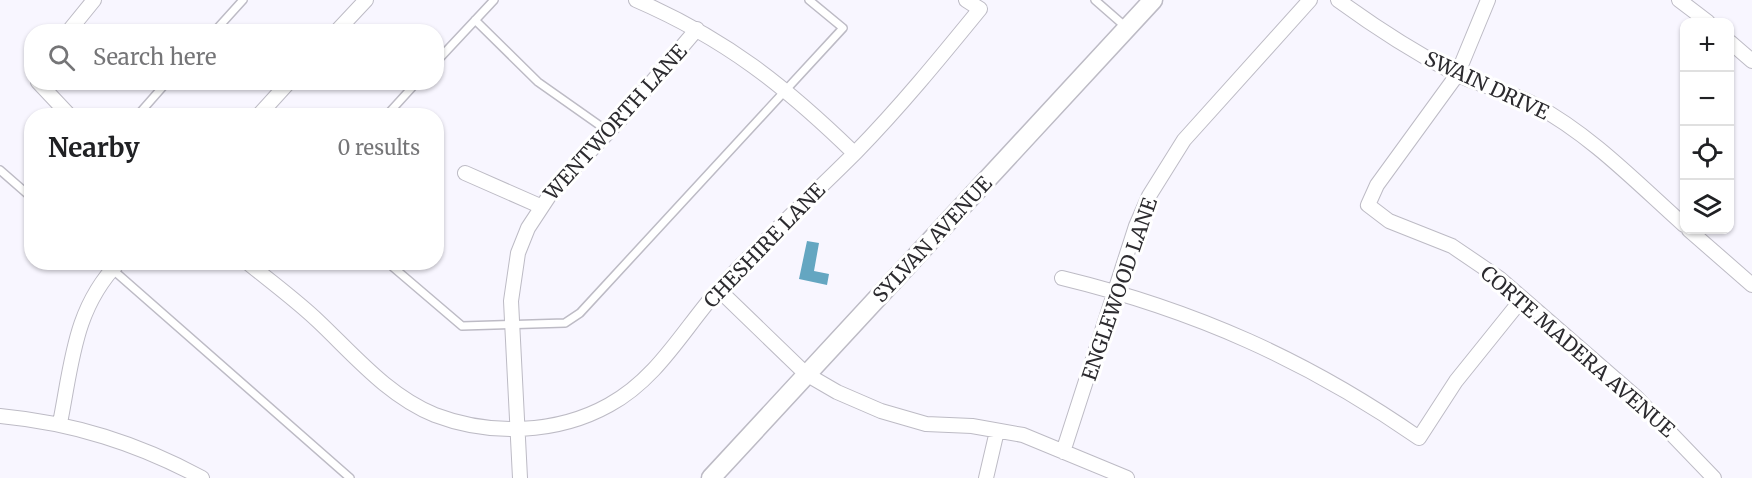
<!DOCTYPE html>
<html lang="en">
<head>
<meta charset="utf-8">
<style>
  :root { --surface:#fff; --page:#f2f2f2; --text:#202124; --muted:#757577; --line:#e0e0e0 }
  body { margin:0; font-family:Merriweather,serif; background:var(--page); color:var(--text) }
  .controls { position:absolute; right:18px; top:18px; display:grid; overflow:hidden; border-radius:12px; box-shadow:0 2px 4px #0004 }
  .controls button { width:54px; height:54px; display:grid; place-items:center; padding:0; border:0; border-bottom:2px solid var(--line); background:var(--surface); color:var(--text); font:30px sans-serif }
  .list { margin:0; padding:0; list-style:none }
  h2 { display:flex; justify-content:space-between; align-items:center; height:78px; margin:0; padding:0 24px; font-size:26px }
  h2 small { font-size:20px; font-weight:400; color:var(--muted) }
  .icon { flex:none; width:33px; height:33px; fill:none; stroke:currentColor; stroke-width:2; stroke-linecap:round; stroke-linejoin:round }
  .map { position:relative; flex:none; width:1752px; height:478px; overflow:hidden }
  .search { position:absolute; background:var(--surface); box-shadow:0 2px 4px #0004; left:24px; top:24px; width:420px; height:66px; display:flex; align-items:center; gap:15px; box-sizing:border-box; padding:0 21px; border-radius:24px; color:var(--muted); font-size:22px }
  .panel { position:absolute; background:var(--surface); box-shadow:0 2px 4px #0004; left:24px; top:108px; width:420px; height:162px; border-radius:24px }
  .map>svg:first-child { display:block }
  .water { fill:#64a6c1 }
  .lines { fill:none; stroke-linecap:round; stroke-linejoin:round }
  .lane-casing { stroke:#bdbbc5; stroke-width:10 }
  .street-casing { stroke:#bdbbc5; stroke-width:16 }
  .secondary-casing { stroke:#bdbbc5; stroke-width:21 }
  .lane { stroke:#fff; stroke-width:7 }
  .street { stroke:#fff; stroke-width:14 }
  .secondary { stroke:#fff; stroke-width:18 }
  .labels { text-anchor:middle; dominant-baseline:central; stroke-width:6; stroke-linejoin:round; paint-order:stroke }
  .street-label { font-size:20px; fill:#2c2b2f; stroke:#fff }
</style>
</head>
<body>
<div class="map">
<svg width="1752" height="478" viewBox="0 0 1752 478">
  <rect width="100%" height="100%" fill="#f8f6ff"/>
  <!-- water -->
  <path class="water" d="M807 241 819 243 814 271 829 274 827 285 799 279Z"/>
  <g class="lines">
    <!-- lane casing -->
    <g class="lane-casing">
      <path id="lane" d="M1095 0 1127 28
        M475 20 538 82 609 132
        M214 32 243 0
        M436 62 494 0
        M137 116 167 82
        M386 116 417 82
        M0 170 32 198
        M104 262 350 478
        M387 262 462 326 565 323 580 313 843 28 809 0"/>
    </g>
    <!-- street casing -->
    <g class="street-casing">
      <path id="street" d="M636 0C726 39 785 86 854 153
        M1338 0C1375 27 1414 52 1454 73 1479 86 1509 91 1535 105 1591 135 1637 183 1684 225
        M1488 0 1457 75 1377 185 1368 205 1389 221 1452 246 1499 278 1636 397 1714 478
        M1679 0 1708 22
        M68 32 94 0
        M336 32 366 0
        M1730 42 1752 61
        M38 82 70 116
        M258 116 289 82
        M465 173 540 206
        M1689 230 1752 285
        M247 262C271 282 296 300 318 321 354 355 388 396 435 415 490 436 557 434 609 405 657 379 683 330 718 290 762 241 810 198 856 152 900 107 940 58 980 9L966 0
        M1062 278C1194 310 1307 360 1419 438L1456 381 1522 299
        M719 290 806 374 837 392 881 411 926 424 972 426 1023 435 1127 478
        M0 416C73 423 137 443 202 478
        M60 423C72 363 74 308 119 262
        M1063 452 1136 226 1149 196 1184 140 1310 0
        M520 478 511 301 518 253 528 228 553 190 618 122 697 29
        M986 478 997 431"/>
    </g>
    <!-- secondary casing -->
    <g class="secondary-casing">
      <path id="secondary" d="M711 478 1153 0"/>
    </g>
    <!-- lane -->
    <use href="#lane" class="lane"/>
    <!-- street -->
    <use href="#street" class="street"/>
    <!-- secondary -->
    <use href="#secondary" class="secondary"/>
  </g>
  <g class="labels">
    <!-- street labels -->
    <g class="street-label">
      <text transform="translate(1487 85) rotate(25)">SWAIN DRIVE</text>
      <text transform="translate(615 122) rotate(-48)">WENTWORTH LANE</text>
      <text transform="translate(932 239) rotate(-47)">SYLVAN AVENUE</text>
      <text transform="translate(764 245) rotate(-46)">CHESHIRE LANE</text>
      <text transform="translate(1119 289) rotate(-71)">ENGLEWOOD LANE</text>
      <text transform="translate(1578 351) rotate(41)">CORTE MADERA AVENUE</text>
    </g>
  </g>
</svg>
<div class="controls">
<button>+</button>
<button>−</button>
<button><svg class="icon" aria-label="locate" viewBox="0 0 24 24"><circle cx="12" cy="12" r="6"/><path d="M12 2v4M12 18v4M2 12h4M18 12h4"/></svg></button>
<button><svg class="icon" aria-label="layers" viewBox="0 0 24 24"><path d="M12 4l9 5-9 5-9-5zM3 14l9 5 9-5"/></svg></button>
</div>
<div class="search"><svg class="icon" aria-label="search" viewBox="0 0 24 24"><circle cx="10" cy="10" r="6"/><path d="M15 15l6 6"/></svg>Search here</div>
<section class="panel">
<h2>Nearby<small>0 results</small></h2>
<ul class="list">
</ul>
</section>
</div>
</body>
</html>
